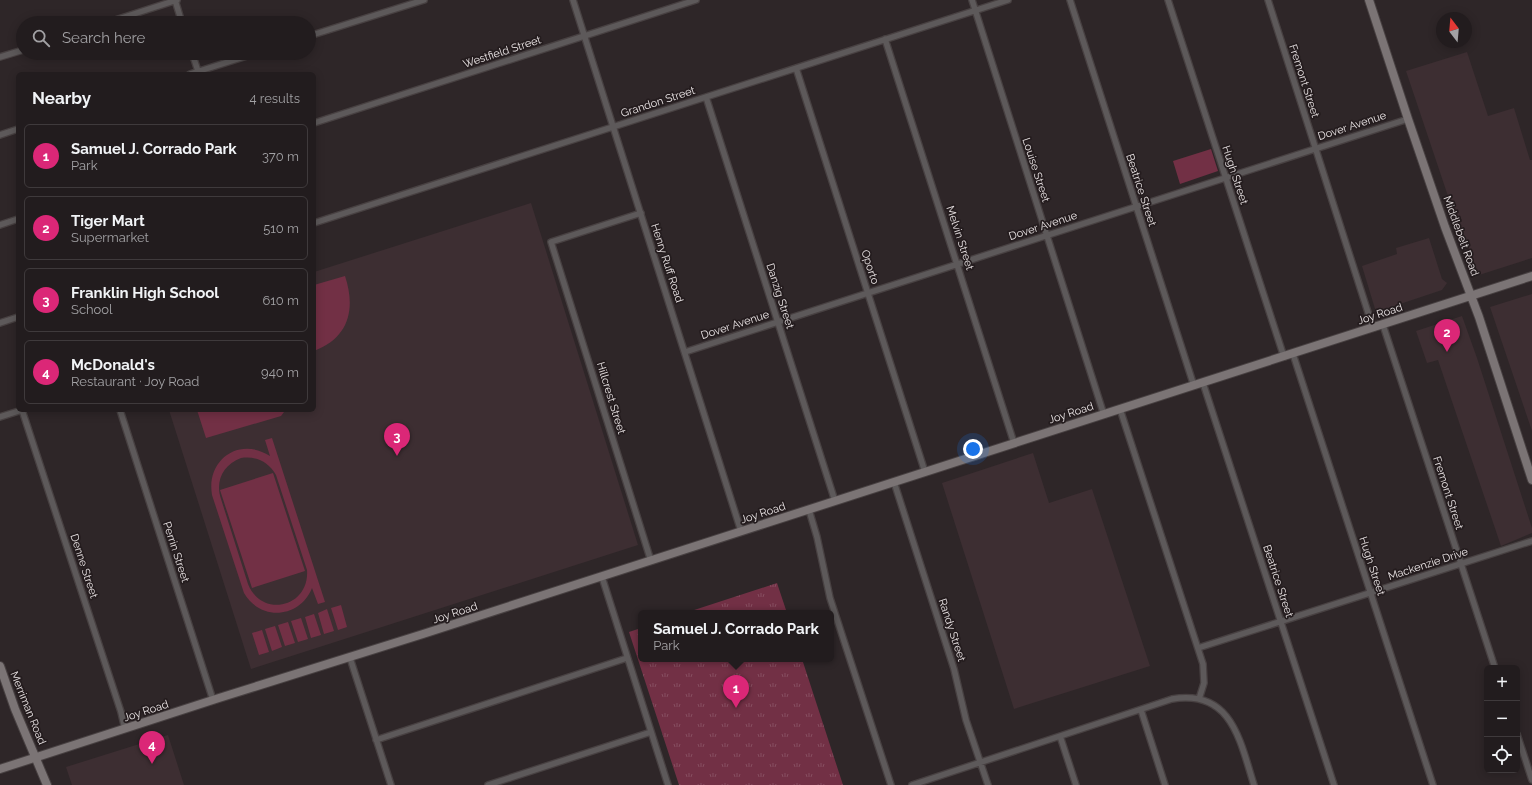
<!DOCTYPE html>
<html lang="en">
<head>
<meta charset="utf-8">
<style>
  :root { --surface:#221c1e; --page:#2a2527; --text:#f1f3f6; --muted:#a2a1a4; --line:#3f3a3c; --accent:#db2777 }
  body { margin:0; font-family:Raleway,sans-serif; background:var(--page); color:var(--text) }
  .controls { position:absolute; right:12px; bottom:12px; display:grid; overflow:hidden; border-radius:6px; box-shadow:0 2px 10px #0003 }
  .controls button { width:36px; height:36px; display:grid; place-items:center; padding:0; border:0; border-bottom:1px solid var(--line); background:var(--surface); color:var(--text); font:20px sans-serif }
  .compass { position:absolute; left:1436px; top:12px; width:36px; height:36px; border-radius:50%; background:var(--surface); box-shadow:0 2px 10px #0003; rotate:344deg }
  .you { position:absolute; left:973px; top:449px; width:14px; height:14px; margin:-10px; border:3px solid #fff; border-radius:50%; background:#1a73e8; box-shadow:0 0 0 6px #1a73e833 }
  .badge { display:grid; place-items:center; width:26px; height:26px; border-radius:50%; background:var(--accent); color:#fff; font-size:13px; font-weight:700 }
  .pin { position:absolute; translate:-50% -33px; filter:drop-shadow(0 1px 2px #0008) }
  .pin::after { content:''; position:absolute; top:21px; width:14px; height:12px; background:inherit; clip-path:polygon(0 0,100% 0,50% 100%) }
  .popup { position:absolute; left:638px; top:610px; width:196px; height:52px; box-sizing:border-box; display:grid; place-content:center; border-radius:6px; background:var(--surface); filter:drop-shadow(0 1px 3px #0005); font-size:13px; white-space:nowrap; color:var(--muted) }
  .popup b { font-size:15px; color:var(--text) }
  .popup::after { content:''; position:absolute; left:50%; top:100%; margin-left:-8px; border:8px solid transparent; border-top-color:var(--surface) }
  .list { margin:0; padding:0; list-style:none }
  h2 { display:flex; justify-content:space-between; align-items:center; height:52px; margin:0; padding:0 16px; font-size:17px }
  h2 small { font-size:13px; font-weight:400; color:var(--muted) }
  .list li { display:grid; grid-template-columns:26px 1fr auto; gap:12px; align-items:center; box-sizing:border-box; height:64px; margin:0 8px 8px; padding:0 8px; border:1px solid var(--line); border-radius:6px }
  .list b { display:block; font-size:15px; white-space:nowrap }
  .list p { margin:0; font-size:13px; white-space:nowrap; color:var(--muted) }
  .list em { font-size:13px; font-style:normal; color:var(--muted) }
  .icon { flex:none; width:22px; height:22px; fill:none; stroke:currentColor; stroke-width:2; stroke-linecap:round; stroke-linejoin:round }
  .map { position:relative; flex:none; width:1532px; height:785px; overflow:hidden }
  .search { position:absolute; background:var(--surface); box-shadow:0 2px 10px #0003; left:16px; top:16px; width:300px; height:44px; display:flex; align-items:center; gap:10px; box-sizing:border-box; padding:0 14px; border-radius:22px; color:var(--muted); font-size:15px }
  .panel { position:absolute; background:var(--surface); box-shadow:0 2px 10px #0003; left:16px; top:72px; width:300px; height:340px; border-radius:6px }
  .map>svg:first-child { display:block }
  .built { fill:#3d2e32 }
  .green { fill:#723045; fill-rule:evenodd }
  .park { fill:url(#park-tufts) }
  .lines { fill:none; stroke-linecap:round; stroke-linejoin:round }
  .street-casing { stroke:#484142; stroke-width:8 }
  .secondary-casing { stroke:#484142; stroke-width:10 }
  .street { stroke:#5d595a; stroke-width:5.5 }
  .secondary { stroke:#7b7475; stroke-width:8 }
  .labels { text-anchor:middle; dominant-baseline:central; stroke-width:3.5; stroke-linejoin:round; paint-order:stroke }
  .street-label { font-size:11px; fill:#eae4e5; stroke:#241c1e }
</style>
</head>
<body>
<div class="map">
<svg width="1532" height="785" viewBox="0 0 1532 785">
  <defs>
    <pattern id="park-tufts" width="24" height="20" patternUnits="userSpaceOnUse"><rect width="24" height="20" fill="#723045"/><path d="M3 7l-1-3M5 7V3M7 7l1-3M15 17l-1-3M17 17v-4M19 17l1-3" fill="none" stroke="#864e60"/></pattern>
  </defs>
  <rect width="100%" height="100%" fill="#2e2628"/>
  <!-- built -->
  <path class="built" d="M1467 52 1488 116 1514 108 1530 160H1532V258L1479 275 1454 214 1406 71Z
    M531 203 638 545 251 669 169 410H314V272Z
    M1429 238 1442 279 1447 283 1442 290 1376 312 1362 266 1397 254 1396 248Z
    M1532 294V431L1490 307Z
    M1462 316 1477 358 1532 528V533L1501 546 1438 360 1427 363 1416 331Z
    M1033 453 1049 503 1092 489 1150 666 1014 709 942 483Z
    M168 735 184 785H72L66 767Z"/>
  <!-- green -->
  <path class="green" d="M1211 149 1218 171 1180 184 1173 161Z
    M345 276C356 309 349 338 314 351V285Z
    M197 410H288L284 412 281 416 206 438Z
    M272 438 325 602 318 604 312 588C300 618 261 622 244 593L212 495C206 460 239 436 270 456L265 440ZM241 458C256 456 268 461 276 475L307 570C310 607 262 619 248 584L221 499C215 481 223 465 241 458Z
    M273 473 305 571 252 588 220 490Z
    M341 605 347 627 338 630 331 608Z
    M327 609 334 631 324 634 318 613Z
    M314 614 321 635 311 638 305 617Z
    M301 618 308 639 298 642 291 621Z
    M288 622 295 643 285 646 278 625Z
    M275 626 282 647 272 651 265 629Z
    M262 630 269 652 259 655 252 633Z"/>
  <!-- park -->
  <path class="park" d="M777 583 787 613H685Z
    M641 628V659H802L843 785H679L629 632Z"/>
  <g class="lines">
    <!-- street casing -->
    <g class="street-casing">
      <path id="street" d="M175 0 182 23
        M573 0 741 531
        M972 0 1104 415
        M1070 0 1194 386
        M1168 0 1284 357
        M1268 0 1373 328
        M106 23 177 0
        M309 36 424 0
        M885 39 1014 443
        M192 53 199 74
        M0 57 23 50
        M796 68 925 472
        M190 74 256 53
        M706 97 835 501
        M314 123 696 0
        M0 135 18 129
        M641 213 551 242 651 561
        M314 223 1008 0
        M0 225 18 219
        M0 323 18 317
        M1383 325 1495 668
        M685 352 1408 119
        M1293 354 1433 785
        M1203 383 1334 785
        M1120 409 1203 664 1204 683 1199 699
        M22 410 121 712 125 729
        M120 410 213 700
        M0 417 22 410
        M894 482 954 669 966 720 988 785
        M809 510 817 537 830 598 891 785
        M602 577 668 785
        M1198 648 1532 541
        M350 658 391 785
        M1141 710 1165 785
        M1517 734 1532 780
        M1060 736 1076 785
        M376 740 627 658
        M488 785 651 732
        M912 785 1172 699C1232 689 1240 741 1254 785"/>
    </g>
    <!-- secondary casing -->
    <g class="secondary-casing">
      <path id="secondary" d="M1369 0 1408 119 1445 227 1479 317 1532 480
        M0 666 15 709 47 785
        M0 769 219 698 423 634 1532 276"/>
    </g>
    <!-- street -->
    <use href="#street" class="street"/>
    <!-- secondary -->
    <use href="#secondary" class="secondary"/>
  </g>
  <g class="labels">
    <!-- street labels -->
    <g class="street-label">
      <text transform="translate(502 52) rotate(-18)">Westfield Street</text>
      <text transform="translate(1304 81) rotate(72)">Fremont Street</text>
      <text transform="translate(658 102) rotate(-18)">Grandon Street</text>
      <text transform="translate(1352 126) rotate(-18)">Dover Avenue</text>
      <text transform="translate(1036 170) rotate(72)">Louise Street</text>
      <text transform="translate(1235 175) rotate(72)">Hugh Street</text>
      <text transform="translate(1141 190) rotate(72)">Beatrice Street</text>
      <text transform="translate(1043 226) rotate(-18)">Dover Avenue</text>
      <text transform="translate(1461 236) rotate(70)">Middlebelt Road</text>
      <text transform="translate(960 238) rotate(72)">Melvin Street</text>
      <text transform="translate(667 263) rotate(72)">Henry Ruff Road</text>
      <text transform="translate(870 267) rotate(72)">Oporto</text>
      <text transform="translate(780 296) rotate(72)">Danzig Street</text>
      <text transform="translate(1380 314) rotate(-18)">Joy Road</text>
      <text transform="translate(735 325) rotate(-18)">Dover Avenue</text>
      <text transform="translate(611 398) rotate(73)">Hillcrest Street</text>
      <text transform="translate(1071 413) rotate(-18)">Joy Road</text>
      <text transform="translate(1448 493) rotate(72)">Fremont Street</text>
      <text transform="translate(763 513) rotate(-18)">Joy Road</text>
      <text transform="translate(176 552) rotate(72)">Perrin Street</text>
      <text transform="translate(1428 564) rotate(-18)">Mackenzie Drive</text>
      <text transform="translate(84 566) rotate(72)">Denne Street</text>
      <text transform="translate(1372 566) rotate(72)">Hugh Street</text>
      <text transform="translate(1278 581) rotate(72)">Beatrice Street</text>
      <text transform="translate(455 613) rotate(-18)">Joy Road</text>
      <text transform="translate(952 630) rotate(72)">Randy Street</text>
      <text transform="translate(28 708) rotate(68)">Merriman Road</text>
      <text transform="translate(146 711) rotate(-18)">Joy Road</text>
    </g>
  </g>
</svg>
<div class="controls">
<button>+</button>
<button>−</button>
<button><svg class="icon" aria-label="locate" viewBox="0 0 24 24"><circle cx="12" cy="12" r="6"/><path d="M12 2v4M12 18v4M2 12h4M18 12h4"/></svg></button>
</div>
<svg class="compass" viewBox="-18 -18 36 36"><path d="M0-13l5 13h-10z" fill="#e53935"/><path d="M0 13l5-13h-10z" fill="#a2a1a4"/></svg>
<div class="you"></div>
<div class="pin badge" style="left:736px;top:708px">1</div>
<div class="popup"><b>Samuel J. Corrado Park</b>Park</div>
<div class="pin badge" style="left:1447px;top:352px">2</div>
<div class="pin badge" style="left:397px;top:456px">3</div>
<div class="pin badge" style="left:152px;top:764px">4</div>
<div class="search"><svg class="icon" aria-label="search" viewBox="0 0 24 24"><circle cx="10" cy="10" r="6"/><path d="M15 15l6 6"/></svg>Search here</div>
<section class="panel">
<h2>Nearby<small>4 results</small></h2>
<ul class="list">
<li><span class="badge">1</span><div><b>Samuel J. Corrado Park</b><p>Park</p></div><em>370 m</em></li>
<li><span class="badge">2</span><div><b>Tiger Mart</b><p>Supermarket</p></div><em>510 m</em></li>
<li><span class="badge">3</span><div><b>Franklin High School</b><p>School</p></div><em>610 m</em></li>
<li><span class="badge">4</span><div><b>McDonald's</b><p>Restaurant · Joy Road</p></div><em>940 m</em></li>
</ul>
</section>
</div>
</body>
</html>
